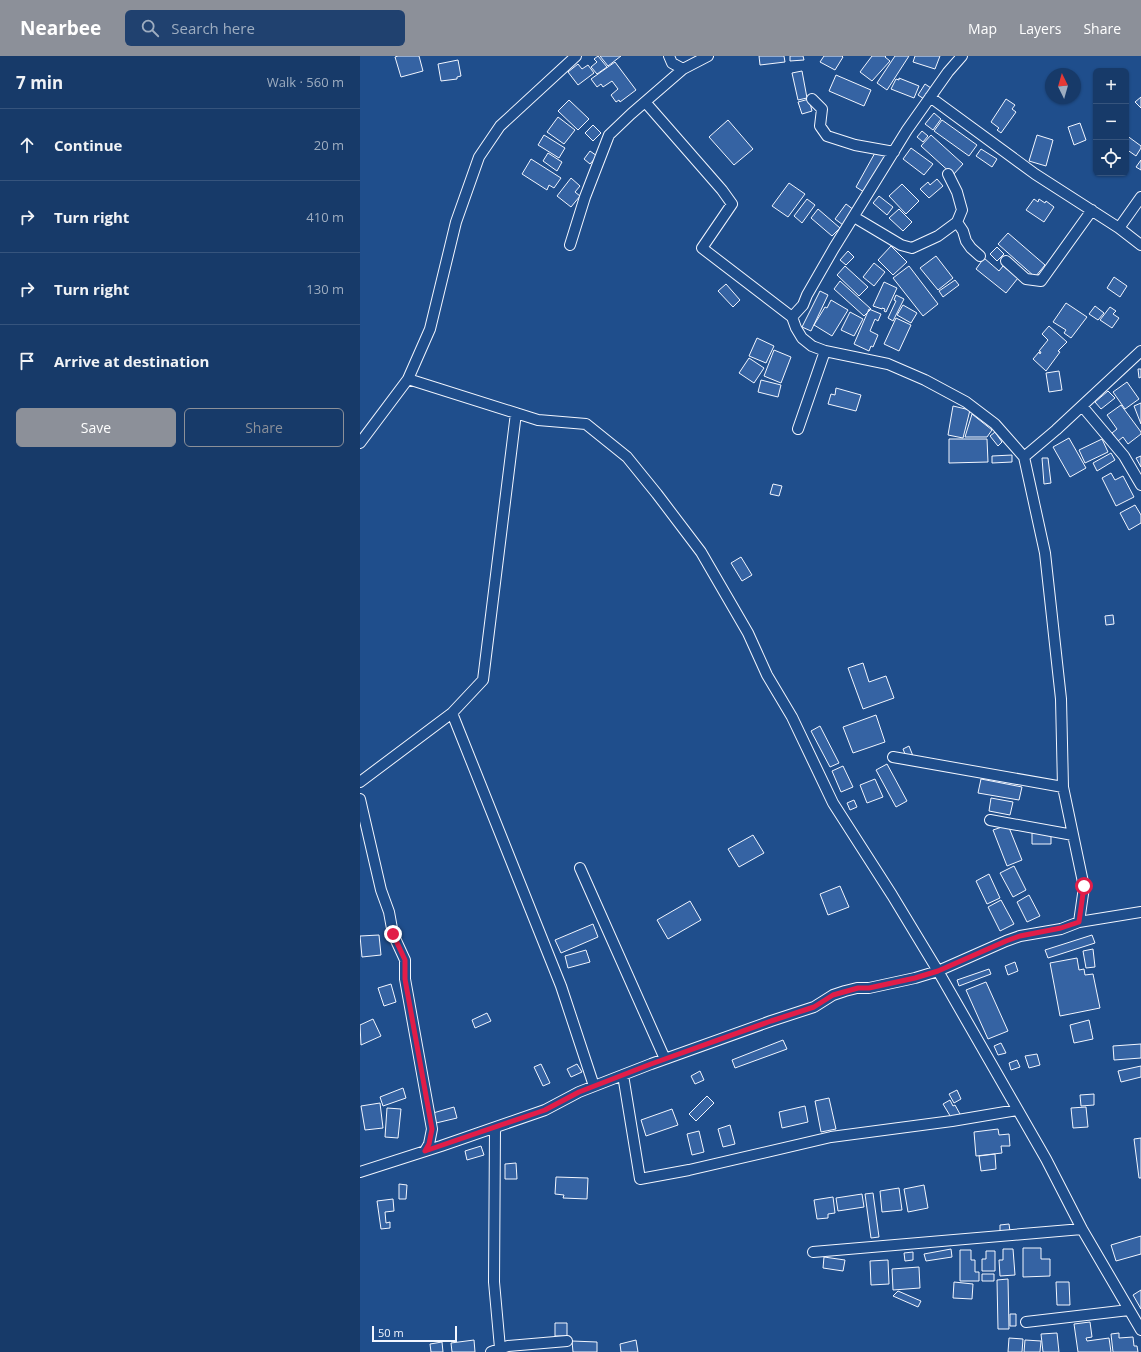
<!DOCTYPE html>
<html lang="en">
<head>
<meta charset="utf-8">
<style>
  :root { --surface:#173a69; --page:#20416f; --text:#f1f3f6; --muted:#9eadc0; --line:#36547d; --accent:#8c9099 }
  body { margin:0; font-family:"Open Sans",sans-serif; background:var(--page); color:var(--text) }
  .controls { position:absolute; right:12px; top:12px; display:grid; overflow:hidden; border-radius:6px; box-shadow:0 1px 3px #0004 }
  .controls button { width:36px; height:36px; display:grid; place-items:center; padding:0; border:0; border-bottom:1px solid var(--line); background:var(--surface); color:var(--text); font:20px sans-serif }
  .compass { position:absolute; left:685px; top:12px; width:36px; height:36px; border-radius:50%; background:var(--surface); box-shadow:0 1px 3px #0004; rotate:355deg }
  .scale { position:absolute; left:12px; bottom:10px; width:85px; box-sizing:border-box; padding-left:4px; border:2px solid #f2f6ff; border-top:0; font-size:11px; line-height:14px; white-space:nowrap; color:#f2f6ff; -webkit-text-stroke:3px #1f4e8c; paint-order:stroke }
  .stop { position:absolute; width:12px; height:12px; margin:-9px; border:3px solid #e11d48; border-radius:50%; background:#fff }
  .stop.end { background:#e11d48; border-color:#fff; box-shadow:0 1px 4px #0008 }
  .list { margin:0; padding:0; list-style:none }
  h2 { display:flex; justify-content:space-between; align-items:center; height:52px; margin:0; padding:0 16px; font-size:17px }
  h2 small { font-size:13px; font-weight:400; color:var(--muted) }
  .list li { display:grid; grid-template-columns:26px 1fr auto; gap:12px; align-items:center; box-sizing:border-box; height:72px; padding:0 16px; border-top:1px solid var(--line) }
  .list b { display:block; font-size:15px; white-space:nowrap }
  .list em { font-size:13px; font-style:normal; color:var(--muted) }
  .actions { display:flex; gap:8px; padding:12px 16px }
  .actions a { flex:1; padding:9px 0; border:1px solid var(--accent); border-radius:6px; text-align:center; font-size:14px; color:var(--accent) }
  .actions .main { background:var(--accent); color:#fff }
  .icon { flex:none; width:22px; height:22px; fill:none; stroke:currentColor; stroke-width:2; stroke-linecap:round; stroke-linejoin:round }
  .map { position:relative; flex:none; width:781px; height:1296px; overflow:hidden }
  header { display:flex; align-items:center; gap:24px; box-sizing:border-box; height:56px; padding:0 20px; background:var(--accent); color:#fff }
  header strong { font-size:19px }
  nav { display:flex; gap:22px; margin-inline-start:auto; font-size:14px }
  .search { width:280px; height:36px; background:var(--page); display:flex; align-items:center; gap:10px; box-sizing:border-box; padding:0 14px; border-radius:6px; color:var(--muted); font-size:15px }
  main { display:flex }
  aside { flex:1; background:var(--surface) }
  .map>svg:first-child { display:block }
  .building { fill:#3563a3; stroke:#f2f6ff }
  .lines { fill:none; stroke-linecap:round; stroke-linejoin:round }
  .street-casing { stroke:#f2f6ff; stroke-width:12 }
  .street { stroke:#1f4e8c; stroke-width:10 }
  .route { stroke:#e11d48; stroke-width:5 }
</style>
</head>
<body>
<header>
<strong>Nearbee</strong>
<div class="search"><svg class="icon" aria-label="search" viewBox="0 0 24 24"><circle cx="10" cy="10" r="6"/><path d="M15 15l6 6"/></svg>Search here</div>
<nav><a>Map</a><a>Layers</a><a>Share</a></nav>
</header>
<main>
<aside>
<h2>7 min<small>Walk · 560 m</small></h2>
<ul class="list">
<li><svg class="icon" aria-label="ahead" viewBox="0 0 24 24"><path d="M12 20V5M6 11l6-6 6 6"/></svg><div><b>Continue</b></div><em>20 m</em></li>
<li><svg class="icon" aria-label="right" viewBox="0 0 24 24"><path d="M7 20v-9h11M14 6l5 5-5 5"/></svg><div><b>Turn right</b></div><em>410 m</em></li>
<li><svg class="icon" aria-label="right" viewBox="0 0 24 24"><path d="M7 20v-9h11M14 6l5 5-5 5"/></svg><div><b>Turn right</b></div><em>130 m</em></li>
<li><svg class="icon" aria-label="arrive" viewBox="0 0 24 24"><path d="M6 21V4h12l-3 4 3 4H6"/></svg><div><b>Arrive at destination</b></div></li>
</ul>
<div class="actions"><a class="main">Save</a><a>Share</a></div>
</aside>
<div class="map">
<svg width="781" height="1296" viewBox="0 0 781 1296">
  <rect width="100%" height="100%" fill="#1f4e8c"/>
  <!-- building -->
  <path class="building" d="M38 0H59L63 15 41 21 35 1Z
    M238 0 247 11 237 18 231 11 237 6 234 3Z
    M240 0H261L248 10Z
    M399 0H424L425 6 400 9Z
    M430 0H443L444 4 430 5Z
    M464 0H482L483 1 475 14 460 6Z
    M512 0H526L525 1 530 5 512 25 500 16Z
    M535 0H549L527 34 517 27Z
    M555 0H580L575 13 553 6Z
    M98 4 101 20 97 21V23L81 25 78 8Z
    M255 6 276 34 260 46 259 44 256 46 251 39 258 33 252 25 243 31 241 28 237 31 231 23Z
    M218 8 222 13 228 9 234 17 218 29 208 16Z
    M442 15 447 42 438 44 432 17Z
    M476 19 511 34 504 50 469 35Z
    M539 22 559 30 554 42 531 33 536 23 539 24Z
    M565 28 571 32 564 43 558 39Z
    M781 41V52L775 46Z
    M449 43 452 55 442 58 438 46Z
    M646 43 655 49 652 53 656 56 641 77 637 74 639 72 631 66Z
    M209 44 229 63 218 74 198 55Z
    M574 57 581 63 573 74 565 68Z
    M198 61 215 74 204 88 187 76Z
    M368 64 393 93 374 109 349 81Z
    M582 64 617 89 609 100 574 75Z
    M720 67 726 84 714 89 708 71Z
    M233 69 241 77 233 85 225 77Z
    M562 75 568 80 563 86 557 81Z
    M184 79 205 92 199 102 178 89Z
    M571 79 603 108 593 119 561 90Z
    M677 79 693 84 686 110 669 105Z
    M766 79 781 90V92L776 100 766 93Z
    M551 92 573 108 564 119 543 103Z
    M621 93 637 103 632 111 616 100Z
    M230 95 237 100 230 108 224 103Z
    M516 95 525 100 504 136 496 131Z
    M188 97 202 106 197 115 183 105Z
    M171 103 201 122 194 132 189 129 187 134 162 118Z
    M781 104V114L776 111Z
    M211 122 220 130 215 136 220 140 211 151 197 140Z
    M577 123 583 130 569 142 560 133 568 126 570 129Z
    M429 127 445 138 428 161 412 150Z
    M542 128 559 145 546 158 529 140Z
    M519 140 533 151 527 159 513 147Z
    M447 143 455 149 442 167 434 160Z
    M674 143 678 146 679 143 685 147 686 145 694 151 684 166 666 154Z
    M486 148 494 154 483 169 475 163Z
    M458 153 480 172 472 180 451 162Z
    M539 153 552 166 543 175 529 162Z
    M648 177 685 209 675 221 638 188Z
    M531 190 547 206 533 219 518 204Z
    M637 191 644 198 637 205 630 198Z
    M488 195 494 201 486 209 480 204Z
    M576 200 593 222 578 234 560 212Z
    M624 202 639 215 643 210 658 222 646 237 616 213Z
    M514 207 525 216 514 230 503 221Z
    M485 210 508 231 499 240 477 219Z
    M549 210 578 248 563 260 533 222Z
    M754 221 767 230 760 241 747 232Z
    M595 224 599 229 583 241 579 235Z
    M480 225 511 253 504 260 474 233Z
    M524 226 537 232 526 256 524 255 525 253 522 252V253L513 250Z
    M366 228 380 244 373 251 358 235Z
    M460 235 468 239 451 275 442 271Z
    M536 239 544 243 533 265 528 262 536 245 534 244Z
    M471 244 488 254 472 280 454 269 465 251 467 252Z
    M706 247 727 261 711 282 704 277 706 274 693 266Z
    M543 249 557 257 551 267 537 259Z
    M735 250 744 257 738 264 729 258Z
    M750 251 756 255 753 258 759 262 752 272 740 264Z
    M509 253 521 258 518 265 515 263 510 275 518 279 513 291 511 290 509 295 494 288Z
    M490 256 503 263 494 280 481 274Z
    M536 262 551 269 539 295 524 288Z
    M689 270 707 286 698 295 700 296 686 315 673 303 679 296 680 298 681 296 679 295 688 284 682 278Z
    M397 282 414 290 406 307 389 300Z
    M414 294 431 301 421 327 404 320Z
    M389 302 404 312 394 327 379 317Z
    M778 313H781V321L779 322Z
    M699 315 702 334 689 336 686 317Z
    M401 324 421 329 418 341 398 336Z
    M767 326 779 343 765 353 753 336Z
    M476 332 501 339 496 355 468 348 471 338 475 339Z
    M748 335 755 342 741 353 735 346Z
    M781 347V368L774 350Z
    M761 349 781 376V378L768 388 763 381 758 385 752 377 757 373 747 359Z
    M593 350 610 354 603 382 588 379Z
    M612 358 632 374 627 381H605Z
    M635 376 642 386 638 390 630 380Z
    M709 382 726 412 710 421 693 391Z
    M589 383H627L628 406 589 407Z
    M742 383 748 396 725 407 719 394Z
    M751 397 755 404 737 415 733 407Z
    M652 399V406L632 407V400Z
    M781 400V411L776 402Z
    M682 402H688L691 427 684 428Z
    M751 417 755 424 763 420 774 441 756 450 742 422Z
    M413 428 422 430 419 440 410 438Z
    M775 449 781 459V467L769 474 760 457Z
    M381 501 392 519 382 525 371 507Z
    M753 559 754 568 746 569 745 560Z
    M503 607 509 626 526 620 534 642 503 653 488 612Z
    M516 659 525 686 493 697 483 671Z
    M460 670 479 707 470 711 451 675Z
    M549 690 553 700 547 703 543 693Z
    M527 708 547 745 536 751 516 714Z
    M483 710 493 731 481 736 472 715Z
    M515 723 523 741 507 747 500 729Z
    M621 723 662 731 659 744 618 737Z
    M631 742 653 746 650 759 629 755Z
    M494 744 497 751 490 754 487 747Z
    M648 769 662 804 647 810 633 774Z
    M672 777H691V788H672Z
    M393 779 404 797 379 811 368 793Z
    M654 810 666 834 653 841 640 817Z
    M629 818 640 842 627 848 616 825Z
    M480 830 489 851 468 859 460 838Z
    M669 839 680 860 667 866 657 846Z
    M641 844 654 868 640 875 628 851Z
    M330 845 341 864 308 883 297 864Z
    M233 868 238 881 201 897 195 884Z
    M19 879 21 899 2 901 0 880Z
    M732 879 735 887 688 902 685 894Z
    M733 893 735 911 726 912 723 895Z
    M226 894 230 906 208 912 205 900Z
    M717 902 719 914 724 913 725 919 733 918 740 952 700 960 690 907Z
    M655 906 658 915 648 919 645 910Z
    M629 913 631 918 599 930 597 924Z
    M626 926 648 975 628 983 606 934Z
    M31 928 36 946 24 950 18 932Z
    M127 957 131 965 115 972 112 964Z
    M13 963 21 980 1 989 0 969Z
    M729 964 733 983 714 987 710 969Z
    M423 984 427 993 375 1012 372 1004Z
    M641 987 646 997 638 999 634 990Z
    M781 988V1002L754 1004 753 990Z
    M677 998 680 1009 669 1012 665 1000Z
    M657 1004 660 1011 651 1014 649 1007Z
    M181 1008 190 1027 183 1030 174 1011Z
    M217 1008 222 1016 211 1021 207 1013Z
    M781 1010V1021L761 1026 758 1015Z
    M340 1015 344 1024 335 1028 331 1020Z
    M43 1032 46 1042 23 1050 20 1041Z
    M597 1034 601 1043 594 1047 589 1038Z
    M734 1038V1049L721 1050 720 1039Z
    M347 1040 354 1047 336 1065 329 1058Z
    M469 1042 476 1073 461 1076 455 1045Z
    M590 1044 593 1050 595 1049 600 1058 592 1063 583 1048Z
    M20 1047 23 1072 5 1074 1 1050Z
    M445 1050 448 1066 422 1072 419 1056Z
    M94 1051 97 1062 76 1067 73 1057Z
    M726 1051 728 1071 713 1072 711 1052Z
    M27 1052 41 1053 38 1082 25 1081Z
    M312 1053 318 1069 286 1080 281 1064Z
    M370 1069 375 1088 363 1091 358 1073Z
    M638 1073 639 1079 649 1078 650 1090H641L642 1097 616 1100 614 1076Z
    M339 1075 344 1096 332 1099 327 1078Z
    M781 1082V1122H779L774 1083Z
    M121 1090 124 1099 107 1104 105 1095Z
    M635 1098 636 1113 621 1115 619 1100Z
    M156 1107 157 1123H145V1108Z
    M196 1121 228 1122 227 1143 203 1142 204 1139 195 1138Z
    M39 1128 47 1129 46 1143H39Z
    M564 1129 568 1152 548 1156 544 1133Z
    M539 1132 542 1154 522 1156 520 1135Z
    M513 1137 519 1181 511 1182 505 1138Z
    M502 1138 504 1151 478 1155 476 1142Z
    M473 1141 475 1157 468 1158V1162L457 1163 454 1144Z
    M33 1143 34 1155 25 1156 26 1167 30 1166V1172L21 1173 17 1145Z
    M649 1168 650 1175 640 1176V1169Z
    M781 1180V1198L756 1205 751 1189Z
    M663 1192H681V1203H690V1220L663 1221Z
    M591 1193 592 1201 566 1205 564 1198Z
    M643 1193H653L655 1219 640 1220 639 1204H643Z
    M600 1194H611V1204H615V1216H619V1225H600Z
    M626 1195H635V1215H622V1203H626Z
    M553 1196V1204L545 1205 544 1197Z
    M464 1201 485 1204 483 1215 463 1212Z
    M528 1204 529 1228 511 1229 510 1205Z
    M559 1211 560 1232 533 1234 532 1213Z
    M622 1218H634V1225H622Z
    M648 1223 649 1273H638L637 1224Z
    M594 1226 613 1228 612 1243 593 1242Z
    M696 1226H709L710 1249H697Z
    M781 1234V1253L773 1239Z
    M538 1235 561 1245 558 1251 533 1240Z
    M650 1258H656V1270H650Z
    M730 1266 732 1281 726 1282 727 1285 749 1282 751 1296H718L714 1268Z
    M195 1267H207V1280H195Z
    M697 1277 699 1296H683L681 1278Z
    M759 1277V1282L773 1281 774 1290H777L778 1296H753L751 1278Z
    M649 1282 663 1283 662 1296H648Z
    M114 1284 115 1296H92L91 1287Z
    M276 1284 278 1296H261L260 1288Z
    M665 1284 681 1285 680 1296H664Z
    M212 1285 237 1286V1296H213Z
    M82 1286 83 1296H71L70 1288Z"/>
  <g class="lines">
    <!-- street casing -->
    <g class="street-casing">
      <path id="street" d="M309 0 312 7 323 13
        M570 41 675 118 759 172 781 189
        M452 43 462 53 460 70 467 80 495 89 534 96
        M286 47 362 134 372 148 342 192 432 261 436 272 442 282 452 290 465 295 528 308 565 324 606 346 635 368 664 401 685 497 701 643 703 731 724 831 719 866
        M494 161 541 189 552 192 578 180 597 166 602 154 597 136 588 118
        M597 166 603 175 606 185 611 192 620 200
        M759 172 781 141
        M210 189 225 141 249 79 271 58 323 13 348 0
        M646 205 666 223 681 225 732 154
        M432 261 443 249 447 239 474 192 547 74 588 16 602 0
        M48 323 178 364 226 368 267 401 297 438 341 496 352 515 388 577 407 619 432 661 473 747 532 839 578 915 686 1103 722 1173 781 1274
        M722 350 764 400 781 429
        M438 373 465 295
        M0 387 48 323 70 273 96 166 119 101 140 70 216 0
        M664 401 696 374 781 295
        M92 657 201 930 234 1030
        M533 701 703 731
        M0 726 92 657 123 624 156 357
        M0 743 21 834 29 856 33 878 45 904V923L72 1073 69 1088 65 1095
        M630 764 713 779
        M220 812 305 1003
        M263 1019 280 1123 329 1114 471 1081 592 1065 657 1054
        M135 1072 134 1226 140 1292
        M0 1116 81 1090 185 1054 219 1036 291 1008 411 965 454 951 473 939 485 935 497 932H509L555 922 578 915 646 885 660 880 701 873 719 866 781 856
        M453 1196 722 1173
        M666 1266 769 1254
        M131 1296 148 1290 207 1285"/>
    </g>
    <!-- street -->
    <use href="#street" class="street"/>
  </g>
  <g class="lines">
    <!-- route -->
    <path class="route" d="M33 878 45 904V923L72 1073 69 1088 65 1095 185 1054 219 1036 291 1008 411 965 454 951 473 939 498 932H509L555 922 578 915 646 885 660 880 701 872 719 866 724 830"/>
  </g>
</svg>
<div class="controls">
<button>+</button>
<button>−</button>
<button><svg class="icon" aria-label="locate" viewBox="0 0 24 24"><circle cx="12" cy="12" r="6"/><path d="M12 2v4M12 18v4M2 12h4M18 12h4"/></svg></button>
</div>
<svg class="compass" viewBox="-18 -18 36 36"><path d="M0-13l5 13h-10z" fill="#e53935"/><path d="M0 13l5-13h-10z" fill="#9eadc0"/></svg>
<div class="scale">50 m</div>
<div class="stop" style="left:724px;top:830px"></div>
<div class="stop end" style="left:33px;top:878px"></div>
</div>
</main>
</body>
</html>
